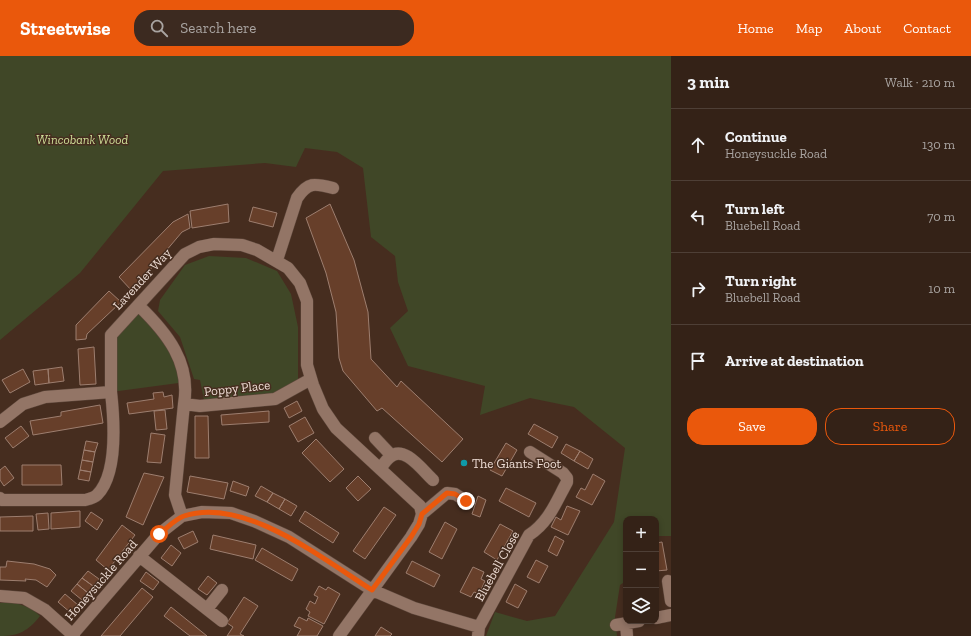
<!DOCTYPE html>
<html lang="en">
<head>
<meta charset="utf-8">
<style>
  :root { --surface:#342217; --page:#3c2a20; --text:#f1f3f6; --muted:#a9a4a1; --line:#4e3f36; --accent:#ea580c }
  body { margin:0; font-family:"Zilla Slab",serif; background:var(--page); color:var(--text) }
  .controls { position:absolute; right:12px; bottom:12px; display:grid; overflow:hidden; border-radius:8px; box-shadow:0 2px 6px #0003 }
  .controls button { width:36px; height:36px; display:grid; place-items:center; padding:0; border:0; border-bottom:1px solid var(--line); background:var(--surface); color:var(--text); font:20px sans-serif }
  .stop { position:absolute; width:12px; height:12px; margin:-9px; border:3px solid #ea580c; border-radius:50%; background:#fff }
  .stop.end { background:#ea580c; border-color:#fff; box-shadow:0 1px 4px #0008 }
  .list { margin:0; padding:0; list-style:none }
  h2 { display:flex; justify-content:space-between; align-items:center; height:52px; margin:0; padding:0 16px; font-size:17px }
  h2 small { font-size:13px; font-weight:400; color:var(--muted) }
  .list li { display:grid; grid-template-columns:26px 1fr auto; gap:12px; align-items:center; box-sizing:border-box; height:72px; padding:0 16px; border-top:1px solid var(--line) }
  .list b { display:block; font-size:15px; white-space:nowrap }
  .list p { margin:0; font-size:13px; white-space:nowrap; color:var(--muted) }
  .list em { font-size:13px; font-style:normal; color:var(--muted) }
  .actions { display:flex; gap:8px; padding:12px 16px }
  .actions a { flex:1; padding:9px 0; border:1px solid var(--accent); border-radius:16px; text-align:center; font-size:14px; color:var(--accent) }
  .actions .main { background:var(--accent); color:#fff }
  .icon { flex:none; width:22px; height:22px; fill:none; stroke:currentColor; stroke-width:2; stroke-linecap:round; stroke-linejoin:round }
  .map { position:relative; flex:none; width:671px; height:580px; overflow:hidden }
  header { display:flex; align-items:center; gap:24px; box-sizing:border-box; height:56px; padding:0 20px; background:var(--accent); color:#fff }
  header strong { font-size:19px }
  nav { display:flex; gap:22px; margin-inline-start:auto; font-size:14px }
  .search { width:280px; height:36px; background:var(--page); display:flex; align-items:center; gap:10px; box-sizing:border-box; padding:0 14px; border-radius:16px; color:var(--muted); font-size:15px }
  main { display:flex }
  aside { flex:1; background:var(--surface) }
  .map>svg:first-child { display:block }
  .green { fill:#404727 }
  .building { fill:#673f2a; stroke:#9d7e6f }
  .lines { fill:none; stroke-linecap:round; stroke-linejoin:round }
  .minor-casing { stroke:#5e483c; stroke-width:13 }
  .minor { stroke:#937566; stroke-width:12 }
  .route { stroke:#ea580c; stroke-width:5 }
  .culture-dot { fill:#0f9aa8; stroke:#462d1f; stroke-width:1.5 }
  .labels { text-anchor:middle; dominant-baseline:central; stroke-width:3; stroke-linejoin:round; paint-order:stroke }
  .park-label { font-size:13px; font-style:italic; fill:#cedf98; stroke:#462d1f }
  .street-label { font-size:13px; fill:#eddcd4; stroke:#462d1f }
  .poi-label { font-size:13px; fill:#eddcd4; stroke:#462d1f; text-anchor:start }
</style>
</head>
<body>
<header>
<strong>Streetwise</strong>
<div class="search"><svg class="icon" aria-label="search" viewBox="0 0 24 24"><circle cx="10" cy="10" r="6"/><path d="M15 15l6 6"/></svg>Search here</div>
<nav><a>Home</a><a>Map</a><a>About</a><a>Contact</a></nav>
</header>
<main>
<div class="map">
<svg width="671" height="580" viewBox="0 0 671 580">
  <rect width="100%" height="100%" fill="#462d1f"/>
  <!-- green -->
  <path class="green" d="M0 0H671V480H656V463H626V525L620 529 615 561 617 580H486L495 556 527 565 555 560 614 466 625 392 574 351 530 342 480 359 485 330 408 310 390 272 408 255 398 226 395 200 371 181 363 112 337 96 305 92 296 111 265 107 163 115 80 217 0 284Z
    M209 200 246 202 277 215 291 238 298 271V323L287 332 267 341 204 344 200 324 194 323 180 281 158 255 160 244 185 209Z
    M139 250 159 269 186 326 111 336 110 293 119 268Z
    M12 546 31 552 40 560C28 575 19 580 0 580V547Z"/>
  <!-- building -->
  <path class="building" d="M228 148 229 166 192 172 190 155Z
    M330 148 354 204 368 256 371 303 397 331 401 325 463 383 442 406 382 352 377 355 343 315 339 302 336 256 326 217 306 162Z
    M253 151 277 157 273 171 249 165Z
    M188 158 190 172 182 176 132 235 119 221 173 166Z
    M109 235 121 246 87 278 86 283 76 284V269Z
    M94 291 96 328 80 329 78 293Z
    M62 311 64 325 49 327 48 313Z
    M23 313 30 326 10 337 2 324Z
    M48 313 49 327 35 329 33 315Z
    M163 336 164 341 172 339 173 352 129 358 127 347 154 343 153 337Z
    M297 345 302 355 289 362 284 352Z
    M100 349 103 367 33 379 30 365 61 360V356Z
    M165 354 167 373 156 374 154 355Z
    M269 355V366L222 369 221 359Z
    M195 360H208L209 402H195Z
    M305 361 314 377 298 386 289 370Z
    M534 368 558 381 552 392 528 378Z
    M21 370 29 380 13 392 5 382Z
    M151 377 165 379 161 407 147 406Z
    M316 383 344 413 330 426 302 397Z
    M86 385 98 387 95 396 84 394Z
    M506 387 517 394 502 420 490 414Z
    M566 388 580 395 574 405 561 397Z
    M84 394 95 396 93 406 82 404Z
    M580 395 593 403 588 413 574 405Z
    M82 404 93 406 91 416 80 414Z
    M22 409H61L62 429H22Z
    M5 410 14 422 4 430 0 424V414Z
    M80 414 91 416 89 425 78 423Z
    M144 417 164 421 143 469 126 461Z
    M593 418 605 425 592 449 576 441 581 432 585 434Z
    M190 420 228 427 224 443 187 436Z
    M358 420 371 433 358 445 346 432Z
    M233 425 249 431 246 440 230 435Z
    M261 430 273 437 267 446 255 440Z
    M506 432 536 447 529 461 499 445Z
    M273 437 285 443 279 453 267 446Z
    M478 440 486 444 480 461 472 458Z
    M285 443 297 450 291 460 279 453Z
    M567 450 580 455 568 479 551 471 556 461 561 464Z
    M384 451 396 459 365 503 353 495Z
    M80 455V471L51 473V457Z
    M305 455 339 477 333 487 299 465Z
    M91 456 103 464 97 474 85 465Z
    M48 457 49 473 38 474 36 458Z
    M33 460V475H0V461Z
    M445 466 457 473 442 503 429 496Z
    M500 468 513 475 497 504 484 496Z
    M122 469 135 479 108 514 96 504Z
    M193 475 198 486 184 493 178 482Z
    M213 479 256 489 253 503 210 493Z
    M555 480 564 485 557 500 548 495Z
    M662 486 667 514 656 515V487Z
    M171 489 181 497 172 510 161 502Z
    M262 492 298 513 292 525 255 504Z
    M536 504 548 510 539 527 527 521Z
    M7 505 34 508 50 513 56 519 47 531 36 524 25 523 26 525 0 524V511H6Z
    M412 505 440 519 434 531 406 517Z
    M473 511 484 516 481 523 485 525 479 538 474 536 471 541 460 536Z
    M88 515 99 523 93 530 82 522Z
    M146 516 159 526 153 534 140 525Z
    M208 520 217 527 207 539 198 533Z
    M82 522 93 530 88 537 77 528Z
    M77 528 88 537 82 544 71 535Z
    M515 528 527 535 518 552 506 546Z
    M319 530 326 534 328 531 340 538 324 568 308 560 310 556 306 553 310 545 315 548 318 541 314 539Z
    M142 532 153 541 120 580H101Z
    M65 538 78 549 71 557 58 546Z
    M244 541 258 550 240 578 244 580H227L233 571 227 567Z
    M171 551 207 580H190L164 560Z
    M299 561 307 565 308 562 323 570 317 580H297L301 573 294 570Z
    M381 571 392 578 390 580H375Z"/>
  <g class="lines">
    <!-- minor casing -->
    <g class="minor-casing">
      <path id="minor" d="M277 204 297 142C308 126 314 127 333 132
        M139 250C167 277 191 307 184 348
        M0 366 23 348 45 341 111 336V279L185 198 199 191 214 188 242 189 257 194 288 212 300 227 307 245V309L313 329 323 353 336 372 420 450 422 458
        M375 382 391 399
        M380 413C383 409 386 404 390 401 404 388 423 415 433 424
        M0 442 2 444H85C89 443 94 442 97 439 118 418 114 363 111 336
        M182 460 175 439 184 348 200 350 275 343 311 323
        M139 500 222 565
        M668 525 671 545
        M0 540 24 542 45 554 74 580
        M207 553 222 534
        M656 562 671 559
        M626 568 627 580
        M616 569 639 565
        M73 578 159 478 182 460 202 456 231 457 254 465 289 481 372 534 414 552 479 571
        M339 580 411 481 419 468 422 458 447 437 455 438 466 445
        M478 580 479 571 529 479C549 466 556 446 567 426V422L563 417 530 396"/>
    </g>
    <!-- minor -->
    <use href="#minor" class="minor"/>
  </g>
  <g class="lines">
    <!-- route -->
    <path class="route" d="M159 478C166 473 175 463 184 460 244 440 323 503 372 534L411 481 419 468 422 458 447 437 455 438 466 445"/>
  </g>
  <!-- markers -->
  <circle class="culture-dot" cx="464" cy="407" r="4"/>
  <g class="labels">
    <!-- park labels -->
    <g class="park-label">
      <text x="82" y="83">Wincobank Wood</text>
    </g>
    <!-- street labels -->
    <g class="street-label">
      <text transform="translate(142 223) rotate(-47)">Lavender Way</text>
      <text transform="translate(237 332) rotate(-6)">Poppy Place</text>
      <text transform="translate(497 510) rotate(-61)">Bluebell Close</text>
      <text transform="translate(101 524) rotate(-49)">Honeysuckle Road</text>
    </g>
    <!-- poi labels -->
    <g class="poi-label">
      <text x="472" y="407">The Giants Foot</text>
    </g>
  </g>
</svg>
<div class="controls">
<button>+</button>
<button>−</button>
<button><svg class="icon" aria-label="layers" viewBox="0 0 24 24"><path d="M12 4l9 5-9 5-9-5zM3 14l9 5 9-5"/></svg></button>
</div>
<div class="stop" style="left:159px;top:478px"></div>
<div class="stop end" style="left:466px;top:445px"></div>
</div>
<aside>
<h2>3 min<small>Walk · 210 m</small></h2>
<ul class="list">
<li><svg class="icon" aria-label="ahead" viewBox="0 0 24 24"><path d="M12 20V5M6 11l6-6 6 6"/></svg><div><b>Continue</b><p>Honeysuckle Road</p></div><em>130 m</em></li>
<li><svg class="icon" aria-label="left" viewBox="0 0 24 24"><path d="M17 20v-9H6M10 6l-5 5 5 5"/></svg><div><b>Turn left</b><p>Bluebell Road</p></div><em>70 m</em></li>
<li><svg class="icon" aria-label="right" viewBox="0 0 24 24"><path d="M7 20v-9h11M14 6l5 5-5 5"/></svg><div><b>Turn right</b><p>Bluebell Road</p></div><em>10 m</em></li>
<li><svg class="icon" aria-label="arrive" viewBox="0 0 24 24"><path d="M6 21V4h12l-3 4 3 4H6"/></svg><div><b>Arrive at destination</b></div></li>
</ul>
<div class="actions"><a class="main">Save</a><a>Share</a></div>
</aside>
</main>
</body>
</html>
